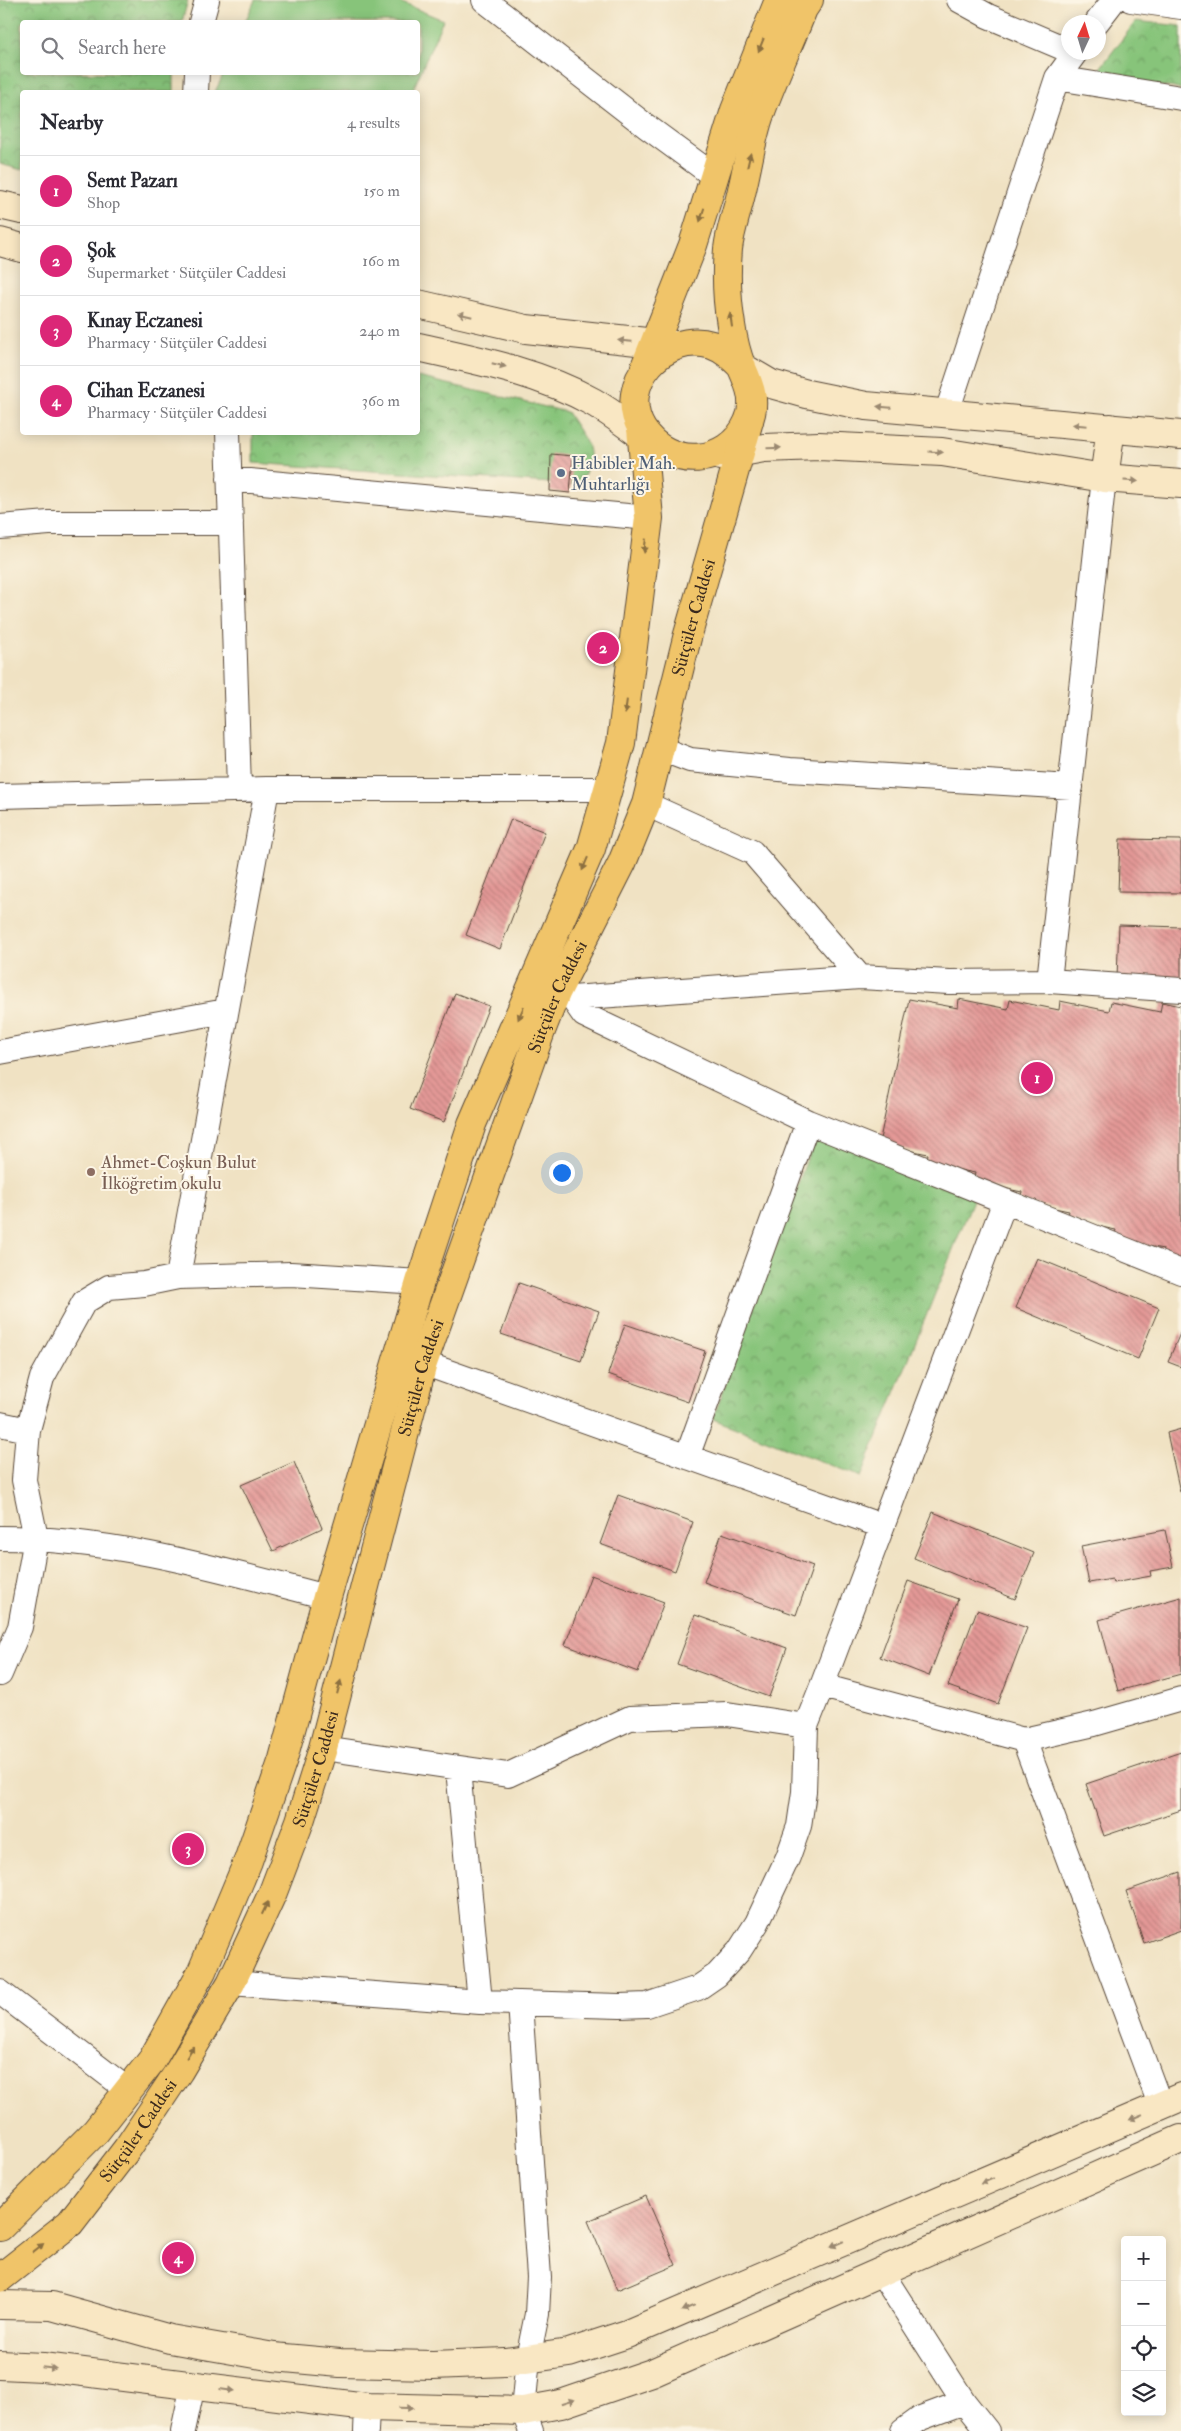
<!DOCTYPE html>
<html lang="en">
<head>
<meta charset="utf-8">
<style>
  :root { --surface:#fff; --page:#f7f7f7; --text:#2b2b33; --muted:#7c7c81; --line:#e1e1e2; --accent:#db2777 }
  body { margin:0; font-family:"IM FELL Double Pica",serif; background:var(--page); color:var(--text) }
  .controls { position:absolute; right:15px; bottom:15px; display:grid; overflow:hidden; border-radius:5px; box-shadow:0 2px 12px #0003 }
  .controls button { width:45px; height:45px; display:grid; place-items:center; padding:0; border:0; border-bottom:1px solid var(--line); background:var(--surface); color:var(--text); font:25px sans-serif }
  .compass { position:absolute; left:1061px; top:15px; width:45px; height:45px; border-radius:50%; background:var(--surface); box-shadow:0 2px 12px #0003; rotate:4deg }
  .you { position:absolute; left:561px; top:1172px; width:18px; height:18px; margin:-12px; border:4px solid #fff; border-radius:50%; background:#1a73e8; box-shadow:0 0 0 8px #1a73e833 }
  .badge { display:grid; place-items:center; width:32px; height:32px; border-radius:50%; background:var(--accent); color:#fff; font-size:16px; font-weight:700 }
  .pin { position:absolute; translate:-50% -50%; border:2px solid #fff; box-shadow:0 1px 5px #0006 }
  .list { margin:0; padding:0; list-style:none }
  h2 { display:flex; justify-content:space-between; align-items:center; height:65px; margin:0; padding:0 20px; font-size:21px }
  h2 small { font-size:16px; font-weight:400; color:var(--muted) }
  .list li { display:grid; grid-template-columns:32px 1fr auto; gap:15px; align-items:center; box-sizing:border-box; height:70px; padding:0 20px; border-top:1px solid var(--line) }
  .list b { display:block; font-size:19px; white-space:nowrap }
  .list p { margin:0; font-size:16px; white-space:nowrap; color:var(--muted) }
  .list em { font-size:16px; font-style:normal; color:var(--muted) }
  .icon { flex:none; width:28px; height:28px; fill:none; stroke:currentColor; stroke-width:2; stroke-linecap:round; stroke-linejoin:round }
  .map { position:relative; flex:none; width:1181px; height:2431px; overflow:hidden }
  .search { position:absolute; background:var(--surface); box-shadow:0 2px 12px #0003; left:20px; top:20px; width:400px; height:55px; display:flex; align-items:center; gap:12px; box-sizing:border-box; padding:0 18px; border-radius:5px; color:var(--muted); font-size:19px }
  .panel { position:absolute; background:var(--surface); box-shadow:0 2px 12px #0003; left:20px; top:90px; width:400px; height:345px; border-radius:5px }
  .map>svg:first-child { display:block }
  .park { fill:url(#park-crowns); stroke:#61774c }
  .garden { fill:#87c47a; stroke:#61774c }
  .building { fill:url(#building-back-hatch) }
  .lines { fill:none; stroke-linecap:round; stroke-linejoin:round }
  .street-casing { stroke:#564637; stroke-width:26 }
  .secondary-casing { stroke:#564637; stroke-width:30 }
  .primary-casing { stroke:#564637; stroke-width:30 }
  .street { stroke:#fff; stroke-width:24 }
  .secondary { stroke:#f9e7c3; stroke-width:28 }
  .primary { stroke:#f0c469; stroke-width:28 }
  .oneway { fill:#8c6f40 }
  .oneway2 { fill:#9a8870 }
  .service-dot { fill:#5c6f8a; stroke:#fcf5e5; stroke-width:2 }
  .education-dot { fill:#8d6e63; stroke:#fcf5e5; stroke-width:2 }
  .labels { text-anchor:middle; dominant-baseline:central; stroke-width:4; stroke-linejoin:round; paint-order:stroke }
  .service-label { font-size:18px; fill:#4e5e75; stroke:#fcf5e5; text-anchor:start }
  .street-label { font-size:18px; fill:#3b2a1e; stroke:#fcf5e5 }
  .education-label { font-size:18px; fill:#785e54; stroke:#fcf5e5; text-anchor:start }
</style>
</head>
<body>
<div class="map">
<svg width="1181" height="2431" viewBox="0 0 1181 2431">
  <defs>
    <pattern id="park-crowns" width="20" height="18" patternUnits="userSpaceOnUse" patternTransform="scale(1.25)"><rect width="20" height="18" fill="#87c47a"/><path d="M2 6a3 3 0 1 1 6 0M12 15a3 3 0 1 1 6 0" fill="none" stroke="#709f63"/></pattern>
    <pattern id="building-back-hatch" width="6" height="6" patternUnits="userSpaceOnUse" patternTransform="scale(1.25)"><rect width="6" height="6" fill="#e49997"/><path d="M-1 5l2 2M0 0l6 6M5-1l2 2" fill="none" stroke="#ba7d7b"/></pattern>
  </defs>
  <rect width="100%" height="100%" fill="#fcf5e5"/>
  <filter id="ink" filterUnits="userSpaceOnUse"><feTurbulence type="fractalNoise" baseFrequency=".02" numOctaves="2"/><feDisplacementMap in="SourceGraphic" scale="10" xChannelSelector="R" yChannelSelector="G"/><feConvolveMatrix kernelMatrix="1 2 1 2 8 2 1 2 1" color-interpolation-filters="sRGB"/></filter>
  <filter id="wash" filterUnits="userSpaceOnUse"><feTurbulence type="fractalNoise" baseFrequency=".0096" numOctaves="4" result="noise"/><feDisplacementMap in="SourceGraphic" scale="20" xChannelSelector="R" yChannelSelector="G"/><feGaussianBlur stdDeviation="1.12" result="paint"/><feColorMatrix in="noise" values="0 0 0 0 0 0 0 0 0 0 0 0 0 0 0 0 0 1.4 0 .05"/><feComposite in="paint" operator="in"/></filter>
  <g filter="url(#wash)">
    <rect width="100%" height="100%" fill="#f0e2c3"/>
    <!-- park -->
    <path class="park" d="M0 0H188L182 22H22V72L174 73V92H22V170L0 164Z
      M1136 21 1181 26V89L1094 76Z
      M418 377 567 412C587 445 598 447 580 485L253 463V433L418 432Z
      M816 1134 975 1195 861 1477 713 1419Z"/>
    <!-- garden -->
    <path class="garden" d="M255 0H395L443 20 412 92H215L224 73 418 72V22H245Z"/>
    <g id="blocks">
      <!-- building -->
      <path class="building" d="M551 454 573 456 570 493 550 491Z
        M511 819 545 832 500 949 466 935Z
        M1120 839 1181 840V893L1118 892Z
        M1119 925 1181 927V979L1117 978Z
        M455 993 489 1006 444 1122 410 1109Z
        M909 999 958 1008 959 999 1008 1009 1010 1000 1059 1010 1060 1001 1109 1011 1111 1002 1160 1012 1162 1002 1181 1006V1262L1161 1258 1163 1249 1114 1239 1116 1230 1067 1220 1069 1211 1020 1201 1022 1192 973 1182 975 1173 926 1163 928 1154 879 1144Z
        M1037 1258 1159 1308 1138 1359 1016 1308Z
        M519 1283 599 1311 581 1361 501 1334Z
        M625 1324 705 1351 688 1402 608 1374Z
        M1181 1331V1367L1168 1362Z
        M1181 1429V1492H1180L1167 1433Z
        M294 1462 322 1528 273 1551 241 1485Z
        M618 1495 693 1522 675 1571 600 1544Z
        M933 1512 1034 1553 1015 1599 914 1558Z
        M1165 1530 1173 1567 1150 1571 1151 1576 1113 1583 1112 1579 1089 1583 1081 1546Z
        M722 1533 813 1566 796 1615 704 1582Z
        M591 1575 664 1602 638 1672 565 1645Z
        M908 1581 958 1599 929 1676 880 1657Z
        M1181 1597V1674L1118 1691 1099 1620Z
        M977 1610 1027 1628 998 1704 948 1686Z
        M695 1615 787 1648 769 1697 677 1664Z
        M1181 1752V1810L1104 1836 1086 1784Z
        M1181 1872V1930L1144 1943 1126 1891Z
        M646 2196 676 2265 617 2290 588 2221Z"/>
    </g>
  </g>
  <g filter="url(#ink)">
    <use href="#blocks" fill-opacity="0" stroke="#564637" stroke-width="1"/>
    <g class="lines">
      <!-- street casing -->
      <g class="street-casing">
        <path id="street" d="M484 0 646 126 714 176
          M959 0 988 16 1068 50
          M1131 0 1181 7
          M201 22 207 0
          M1097 22 1114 0
          M1057 78 1181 98
          M196 92 197 72
          M947 412 1057 78 1076 52
          M228 432 239 789
          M229 479 649 518
          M0 527 49 523H231
          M661 749 690 760 790 770 1071 787
          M0 796 267 789H608
          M646 804 752 852 860 977
          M1049 981 1104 478
          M560 994 572 998 860 977 949 982 1049 981 1181 990
          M572 998 584 1015 808 1122 1181 1272
          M0 1052 226 1011
          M178 1277 267 789
          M423 1363 882 1526
          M0 1424 28 1430
          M687 1457 808 1122
          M0 1538C112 1538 219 1569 327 1597
          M0 1674 20 1627 36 1538 24 1480 28 1430 42 1378 84 1302 109 1287 144 1284 178 1277 291 1274 420 1282
          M822 1686 1005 1201
          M1024 1740 1161 2107
          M323 1748 508 1775 630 1718 727 1714 806 1726
          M458 1769 480 2002
          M231 1983 480 2002 620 2006 647 2005 698 1988 717 1975 739 1951 757 1923 788 1857 799 1826 804 1792 806 1726 822 1686 1024 1740 1094 1724 1181 1699
          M0 1992 128 2090
          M520 2003 539 2277 537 2314 528 2358 523 2411 531 2431
          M881 2272 964 2402 987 2431
          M183 2431 193 2385
          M366 2431 367 2407
          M903 2431 921 2418 964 2402"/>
      </g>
      <!-- secondary casing -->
      <g class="secondary-casing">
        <path id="secondary" d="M0 205 22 210
          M0 242 22 248
          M418 304 526 329 674 345
          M418 347C477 360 539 372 593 402 614 414 633 430 653 443
          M742 367 771 384 807 394 866 406 1181 435
          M720 456 764 448 819 446 942 452 1104 478 1181 484
          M1104 478 1111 428
          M0 2305 52 2306 170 2339 274 2357 340 2363 433 2365 505 2362 569 2353 627 2334 1181 2097
          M0 2365 43 2367 367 2407 523 2411 561 2404 652 2373 1181 2139"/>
      </g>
      <!-- primary casing -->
      <g class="primary-casing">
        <g id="primary">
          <path d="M645 367 693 245 735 110 779 0"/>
          <path d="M742 367C733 358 724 349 712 345 665 330 615 384 642 429 668 470 728 467 748 422 757 403 750 386 742 368 737 355 733 339 731 325 727 301 726 273 728 249 730 231 737 212 741 194 747 169 751 142 759 117 772 80 789 45 803 9L809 0"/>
          <path d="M0 2227 96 2131 152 2060 202 1971 248 1861 283 1759 327 1597 420 1282 472 1124 591 849 621 743 649 518 641 428"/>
          <path id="s1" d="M0 2278 70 2223 127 2149 179 2071 231 1983 273 1892 300 1821 323 1748 423 1363 541 1031 556 993 622 863 646 804 687 638 749 421"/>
        </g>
      </g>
      <!-- street -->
      <use href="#street" class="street"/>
      <!-- secondary -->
      <use href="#secondary" class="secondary"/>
      <!-- primary -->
      <use href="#primary" class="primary"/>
    </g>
    <!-- one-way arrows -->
    <defs><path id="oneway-solid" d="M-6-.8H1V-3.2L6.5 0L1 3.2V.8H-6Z" transform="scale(1.25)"/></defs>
    <g class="oneway">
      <use href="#oneway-solid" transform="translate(761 45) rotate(112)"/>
      <use href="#oneway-solid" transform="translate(749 160) rotate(-77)"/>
      <use href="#oneway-solid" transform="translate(702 215) rotate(107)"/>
      <use href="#oneway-solid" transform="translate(731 320) rotate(-98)"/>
      <use href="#oneway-solid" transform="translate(645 546) rotate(97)"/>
      <use href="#oneway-solid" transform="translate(626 707) rotate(97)"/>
      <use href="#oneway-solid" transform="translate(585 864) rotate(113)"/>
      <use href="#oneway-solid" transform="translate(521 1013) rotate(114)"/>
      <use href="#oneway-solid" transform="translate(339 1687) rotate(-75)"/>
      <use href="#oneway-solid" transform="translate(265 1908) rotate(-65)"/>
      <use href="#oneway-solid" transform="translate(190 2052) rotate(-60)"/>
      <use href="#oneway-solid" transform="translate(38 2248) rotate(-38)"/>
    </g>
    <g class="oneway2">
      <use href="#oneway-solid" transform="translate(465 315) rotate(-167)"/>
      <use href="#oneway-solid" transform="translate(625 341) rotate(-175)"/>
      <use href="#oneway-solid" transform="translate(499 365) rotate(14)"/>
      <use href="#oneway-solid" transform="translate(884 407) rotate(-175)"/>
      <use href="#oneway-solid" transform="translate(1080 425) rotate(-175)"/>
      <use href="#oneway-solid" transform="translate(774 448) rotate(-2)"/>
      <use href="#oneway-solid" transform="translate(936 452) rotate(4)"/>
      <use href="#oneway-solid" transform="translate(1131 481) rotate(4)"/>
      <use href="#oneway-solid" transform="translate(1136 2117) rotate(157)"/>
      <use href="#oneway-solid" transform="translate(987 2181) rotate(157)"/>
      <use href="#oneway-solid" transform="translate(837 2244) rotate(157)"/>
      <use href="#oneway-solid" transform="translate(688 2308) rotate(157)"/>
      <use href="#oneway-solid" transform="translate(49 2368) rotate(6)"/>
      <use href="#oneway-solid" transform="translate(227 2390) rotate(7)"/>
      <use href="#oneway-solid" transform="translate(568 2402) rotate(-18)"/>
      <use href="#oneway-solid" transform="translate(406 2408) rotate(1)"/>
    </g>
  </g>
  <!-- markers -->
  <circle class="service-dot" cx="561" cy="473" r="5"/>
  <circle class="education-dot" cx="91" cy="1172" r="5"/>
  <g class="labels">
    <!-- service labels -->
    <g class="service-label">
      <text x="571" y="463">Habibler Mah.<tspan x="571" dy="21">Muhtarlığı</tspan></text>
    </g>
    <!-- street labels -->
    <g class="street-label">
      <text stroke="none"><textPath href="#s1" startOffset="1824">Sütçüler Caddesi</textPath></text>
      <text stroke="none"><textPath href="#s1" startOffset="1419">Sütçüler Caddesi</textPath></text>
      <text stroke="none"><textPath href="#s1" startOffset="1014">Sütçüler Caddesi</textPath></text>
      <text stroke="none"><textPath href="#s1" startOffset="609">Sütçüler Caddesi</textPath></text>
      <text stroke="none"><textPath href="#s1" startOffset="204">Sütçüler Caddesi</textPath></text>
    </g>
    <!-- education labels -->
    <g class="education-label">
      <text x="101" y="1162">Ahmet-Coşkun Bulut<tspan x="101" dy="21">İlköğretim okulu</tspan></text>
    </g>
  </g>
</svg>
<div class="controls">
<button>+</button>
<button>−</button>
<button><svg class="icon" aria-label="locate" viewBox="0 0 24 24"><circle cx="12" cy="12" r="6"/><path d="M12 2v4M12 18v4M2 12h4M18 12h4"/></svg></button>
<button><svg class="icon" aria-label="layers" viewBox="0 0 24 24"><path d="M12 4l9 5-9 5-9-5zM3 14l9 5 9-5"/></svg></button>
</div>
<svg class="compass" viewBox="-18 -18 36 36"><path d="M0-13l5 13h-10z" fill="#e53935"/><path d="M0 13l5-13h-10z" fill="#7c7c81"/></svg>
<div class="you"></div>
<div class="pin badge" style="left:1037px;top:1078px">1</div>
<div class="pin badge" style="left:603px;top:648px">2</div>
<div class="pin badge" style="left:188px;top:1849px">3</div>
<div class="pin badge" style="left:178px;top:2258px">4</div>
<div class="search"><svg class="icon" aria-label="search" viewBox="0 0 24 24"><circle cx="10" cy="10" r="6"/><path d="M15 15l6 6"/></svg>Search here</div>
<section class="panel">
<h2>Nearby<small>4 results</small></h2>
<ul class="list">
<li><span class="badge">1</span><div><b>Semt Pazarı</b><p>Shop</p></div><em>150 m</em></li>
<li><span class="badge">2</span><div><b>Şok</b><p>Supermarket · Sütçüler Caddesi</p></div><em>160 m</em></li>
<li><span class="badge">3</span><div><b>Kınay Eczanesi</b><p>Pharmacy · Sütçüler Caddesi</p></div><em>240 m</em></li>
<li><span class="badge">4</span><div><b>Cihan Eczanesi</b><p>Pharmacy · Sütçüler Caddesi</p></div><em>360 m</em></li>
</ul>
</section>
</div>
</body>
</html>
